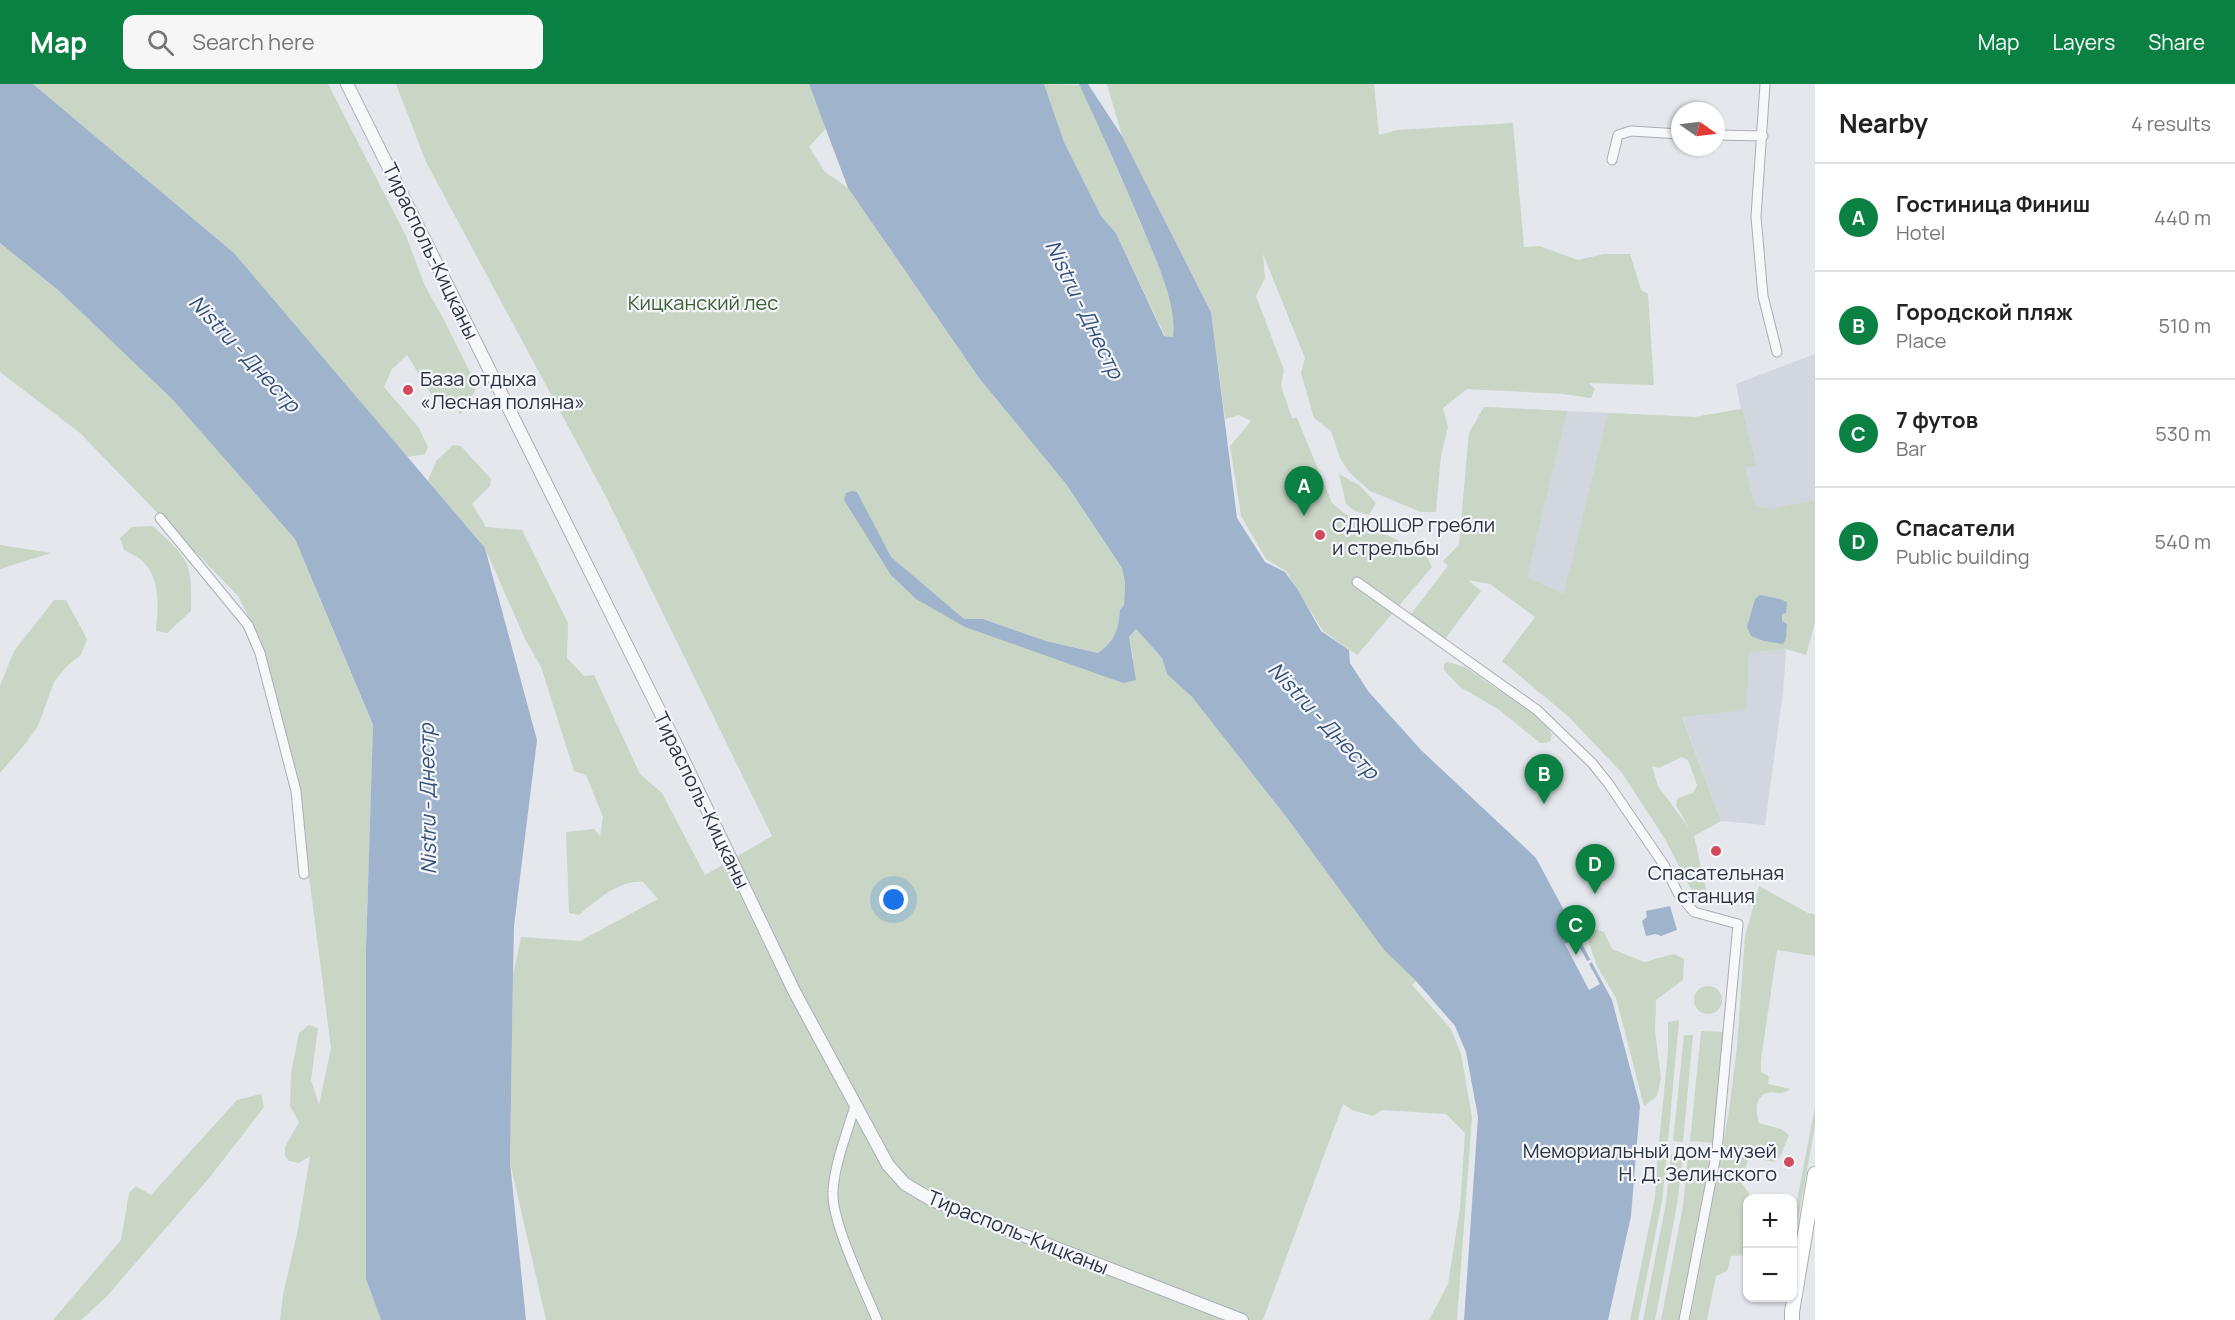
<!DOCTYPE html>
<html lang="en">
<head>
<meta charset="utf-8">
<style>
  :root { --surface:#fff; --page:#f6f6f6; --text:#222; --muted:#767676; --line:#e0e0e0; --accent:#0b8043 }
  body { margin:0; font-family:Manrope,sans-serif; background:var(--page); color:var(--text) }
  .controls { position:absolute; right:18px; bottom:18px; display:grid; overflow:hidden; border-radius:12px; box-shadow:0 2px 4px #0004 }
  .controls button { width:54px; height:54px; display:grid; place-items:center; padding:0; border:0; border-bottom:2px solid var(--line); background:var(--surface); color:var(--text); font:30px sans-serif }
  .compass { position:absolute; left:1671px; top:18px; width:54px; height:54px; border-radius:50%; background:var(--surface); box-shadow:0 2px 4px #0004; rotate:104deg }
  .you { position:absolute; left:894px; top:816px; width:21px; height:21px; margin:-15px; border:4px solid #fff; border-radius:50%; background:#1a73e8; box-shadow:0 0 0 9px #1a73e833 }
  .badge { display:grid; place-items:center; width:39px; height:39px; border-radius:50%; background:var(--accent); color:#fff; font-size:20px; font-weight:700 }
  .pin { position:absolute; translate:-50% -50px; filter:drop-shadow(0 2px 3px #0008) }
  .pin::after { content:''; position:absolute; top:32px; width:21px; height:18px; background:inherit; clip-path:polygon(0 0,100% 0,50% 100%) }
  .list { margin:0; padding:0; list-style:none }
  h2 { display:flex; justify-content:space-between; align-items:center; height:78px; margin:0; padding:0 24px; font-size:26px }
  h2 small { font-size:20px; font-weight:400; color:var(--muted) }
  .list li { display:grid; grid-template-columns:39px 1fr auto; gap:18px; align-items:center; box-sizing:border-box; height:108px; padding:0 24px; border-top:2px solid var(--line) }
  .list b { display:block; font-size:22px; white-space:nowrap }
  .list p { margin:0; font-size:20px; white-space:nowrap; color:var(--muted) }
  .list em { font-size:20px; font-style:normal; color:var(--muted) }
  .icon { flex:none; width:33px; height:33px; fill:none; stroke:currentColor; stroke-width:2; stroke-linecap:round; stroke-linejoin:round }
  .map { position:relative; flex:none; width:1815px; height:1236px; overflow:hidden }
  header { display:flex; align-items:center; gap:36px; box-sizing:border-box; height:84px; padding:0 30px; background:var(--accent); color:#fff }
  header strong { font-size:28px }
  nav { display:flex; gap:33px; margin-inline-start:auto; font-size:21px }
  .search { width:420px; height:54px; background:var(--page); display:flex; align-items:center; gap:15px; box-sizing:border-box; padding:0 21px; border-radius:12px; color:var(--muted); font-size:22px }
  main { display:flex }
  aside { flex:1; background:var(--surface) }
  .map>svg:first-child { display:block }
  .built { fill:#d2d6de }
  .green { fill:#c9d6c5; fill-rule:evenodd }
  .water { fill:#9fb4cc }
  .pier { fill:#e4e7ec }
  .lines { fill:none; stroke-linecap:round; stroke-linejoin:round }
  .minor-casing { stroke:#a9aeb7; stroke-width:11 }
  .tertiary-casing { stroke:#a9aeb7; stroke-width:14 }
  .secondary-casing { stroke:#a9aeb7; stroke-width:16 }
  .minor { stroke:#f7f8fa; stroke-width:9 }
  .tertiary { stroke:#f7f8fa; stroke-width:12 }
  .secondary { stroke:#fff; stroke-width:14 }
  .poi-dot { fill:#d1495b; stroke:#f4f6f9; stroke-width:2 }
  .labels { text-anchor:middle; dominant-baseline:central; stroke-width:4.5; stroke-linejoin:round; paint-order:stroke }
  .street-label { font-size:20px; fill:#2b3445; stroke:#f4f6f9 }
  .park-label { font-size:20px; fill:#3f6138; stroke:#f4f6f9 }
  .poi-label { font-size:20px; fill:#2b3445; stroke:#f4f6f9; text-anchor:start }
  .water-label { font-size:21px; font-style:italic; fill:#34527a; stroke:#f4f6f9 }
</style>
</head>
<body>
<header>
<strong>Map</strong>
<div class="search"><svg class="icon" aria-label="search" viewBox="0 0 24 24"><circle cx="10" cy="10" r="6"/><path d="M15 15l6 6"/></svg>Search here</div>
<nav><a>Map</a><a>Layers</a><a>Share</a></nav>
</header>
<main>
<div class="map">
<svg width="1815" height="1236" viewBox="0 0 1815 1236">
  <rect width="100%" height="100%" fill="#e4e7ec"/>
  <!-- built -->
  <path class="built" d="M1815 270V469L1793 472 1783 608 1765 741 1721 737 1652 551 1459 462 1469 349 1484 323 1695 333 1741 325 1736 300Z"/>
  <!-- green -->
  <path class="green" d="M33 0H328L406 152 425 202 443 234 474 296 476 305 460 331 453 312 435 316 407 271 392 285 384 303 419 344 428 363 425 370 407 373 234 169Z
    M396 0H809L826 44 809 63 825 88 848 104 979 294 1066 400 1122 484 1125 497 1124 522 1120 526C1118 546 1116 556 1099 569L1046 557 983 535 965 536 1123 599 1133 573 1129 553 1136 545 1162 574 1167 590 1192 613 1287 734 1384 866 1416 897 1412 901 1451 945 1461 970 1472 1033 1457 1236H1429L1448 1200 1460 1124 1465 1049 1446 1030 1382 1026 1373 1032 1352 1026 1343 1020 1263 1236H546L510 1078 513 891 521 853 580 857 658 815 643 798C619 796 597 816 579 831L569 829 566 748 594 745 600 752 603 733 586 691 574 687 541 583 525 555 485 464 428 397 436 377 453 361 461 362 491 395 490 402 472 420 486 443 522 446 568 539 567 574 584 592 594 591 640 690 662 709 705 791 772 752 605 411 426 78Z
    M1044 0 1080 1C1100 46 1120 90 1139 136 1153 168 1178 217 1174 253L1165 252 1116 149 1101 132 1064 58Z
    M1107 0H1374L1379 51 1397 46 1513 39 1524 163 1539 162 1578 176 1604 170H1630L1641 206 1648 210 1654 301 1589 299 1595 305 1591 314 1563 310 1467 305 1443 324 1448 343 1441 371 1436 428H1421L1370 407 1349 388 1340 374 1331 347 1314 334 1301 289 1305 274 1263 170 1265 194 1256 212 1284 286 1281 302 1292 334H1297L1332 419 1344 429 1426 471 1432 483 1357 571 1323 547 1286 487 1266 475 1241 432 1230 362 1251 337 1239 331 1225 335 1211 228 1122 52Z
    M0 159 58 206 172 315 295 455 373 642 366 866V1195L381 1236H280L283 1211 298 1145 310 1072 299 1079 289 1077 285 1072V1063L299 1038 290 1022 291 989 299 949 309 941 318 944 311 996 319 1021 331 964 299 714 260 555 238 512 80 349 0 288Z
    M1484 323 1567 327 1527 493 1564 510 1608 329 1695 333 1742 325 1756 381 1745 384 1755 422 1771 425 1815 416V539L1806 571 1786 565 1749 568 1746 626 1682 633 1721 737 1694 752 1707 809 1702 819 1694 811 1665 755 1622 689 1569 633 1502 577 1535 533 1490 500 1468 496 1481 507 1445 555 1411 530 1448 482 1443 477 1459 461 1469 349ZM1682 673 1688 676 1697 701 1693 709 1678 714 1676 721 1689 744 1658 702 1652 682 1659 684Z
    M1339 390 1359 401 1376 419 1369 431 1355 427 1346 420Z
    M153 442C189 476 192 476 191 527L167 549 156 547C158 524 162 493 140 475 136 472 129 469 124 466L120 454 132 443Z
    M0 461 51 469 0 485Z
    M54 516H66L87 555 81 571 67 582 54 598 38 642 25 660 0 689V602L14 567Z
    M1447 578 1465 583 1544 637 1552 651 1550 658 1540 659 1498 625 1460 603 1444 586V580Z
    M1759 802 1808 829 1815 830V872L1777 866 1761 976V988L1769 992 1768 1000 1791 1005C1778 1013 1777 1006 1767 1009 1754 1013 1756 1030 1759 1039L1781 1045 1789 1051 1780 1073 1774 1078 1749 1073 1741 1098 1752 1114H1748L1747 1165 1744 1171 1731 1172 1727 1187 1716 1192 1707 1236H1690L1729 1027 1737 963 1745 852Z
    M1596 845 1604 848 1612 865 1644 878 1674 870 1684 875 1683 896 1656 916 1655 947 1661 994 1657 1012 1644 1022 1616 914 1597 882 1588 856Z
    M1694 916a14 14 0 1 1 28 0a14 14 0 1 1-28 0Z
    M1679 936 1668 1057 1659 1058 1668 968V938Z
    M1701 947 1725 948 1715 1059 1690 1057Z
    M1684 951H1693L1683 1058 1673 1057Z
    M261 1010 264 1023 210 1093 107 1212 81 1236H53L121 1156 129 1109 136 1102 151 1111 237 1016Z
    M1815 1022V1042L1793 1163V1138Z
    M1658 1070H1667L1662 1117 1638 1236H1630L1655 1113Z
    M1671 1070 1683 1071 1677 1121 1655 1236H1643L1666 1119Z
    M1688 1072 1712 1073 1680 1236H1661L1683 1122Z"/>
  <!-- water -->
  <path class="water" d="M0 0H33L234 169 485 464 537 656 514 842 513 891 510 1078 526 1236H381L366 1195V866L373 641 295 455 172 315 58 206 0 159Z
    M809 0H1044L1064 58 1101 132 1116 149 1164 252 1173 253C1178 219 1152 167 1139 135 1120 90 1100 45 1079 0H1088L1122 52 1211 228 1237 434 1265 478 1285 488 1298 506 1321 547 1349 566 1350 579 1368 607 1421 666 1536 774 1612 916 1640 1022 1631 1132 1608 1236H1464L1478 1033 1466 968 1455 942 1416 897 1384 866 1287 734 1192 613 1167 590 1162 574 1136 545 1129 553 1136 596 1123 599 965 543 916 515 891 491 844 416 846 409 852 407 857 408 891 473 964 535H983L1046 557 1098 569C1116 556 1118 546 1120 526L1124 521 1125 498 1122 484 1066 400 979 294 848 104Z
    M1760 511 1780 515 1787 518 1786 529 1782 530V537L1787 540 1786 554 1783 560 1764 557 1751 552 1747 543 1755 515Z
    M1670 822 1677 846 1661 852 1656 850 1646 852 1642 837 1647 833 1646 827Z"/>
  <!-- pier -->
  <path class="pier" d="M1575 855 1587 877 1592 875 1593 877 1589 880 1600 900 1589 906 1565 860Z"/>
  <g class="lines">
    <!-- minor casing -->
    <g class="minor-casing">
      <path id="minor" d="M1765 0 1756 133 1763 212 1777 268
        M1716 51 1763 52
        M1612 76 1618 51 1631 47 1680 50
        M160 434 248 541 260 569 296 707 304 790
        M1357 498 1537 626 1592 679 1608 699 1664 781 1678 809 1694 828 1738 840 1717 1066 1684 1236
        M855 1022C847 1049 834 1081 833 1108 831 1137 865 1206 877 1236"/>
    </g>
    <!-- tertiary casing -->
    <g class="tertiary-casing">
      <path id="tertiary" d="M347 0 671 650 794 907 888 1081 905 1100 932 1116 1242 1236"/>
    </g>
    <!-- secondary casing -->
    <g class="secondary-casing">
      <path id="secondary" d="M1792 1236V1228L1815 1090"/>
    </g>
    <!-- minor -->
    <use href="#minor" class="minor"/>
    <!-- tertiary -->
    <use href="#tertiary" class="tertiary"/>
    <!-- secondary -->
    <use href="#secondary" class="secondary"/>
  </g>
  <!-- markers -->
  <g class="poi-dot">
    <circle cx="408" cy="306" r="6"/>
    <circle cx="1320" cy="451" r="6"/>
    <circle cx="1716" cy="767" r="6"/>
    <circle cx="1789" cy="1078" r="6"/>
  </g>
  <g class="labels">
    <!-- street labels -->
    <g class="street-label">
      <text transform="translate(431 167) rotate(64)">Тирасполь-Кицканы</text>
      <text transform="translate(702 716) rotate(64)">Тирасполь-Кицканы</text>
      <text transform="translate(1018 1148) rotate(22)">Тирасполь-Кицканы</text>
    </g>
    <!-- park labels -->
    <g class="park-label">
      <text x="703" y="218">Кицканский лес</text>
    </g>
    <!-- poi labels -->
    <g class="poi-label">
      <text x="420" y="294">База отдыха<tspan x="420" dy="23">«Лесная поляна»</tspan></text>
      <text x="1332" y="440">СДЮШОР гребли<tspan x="1332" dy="23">и стрельбы</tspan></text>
      <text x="1716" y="788" text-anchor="middle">Спасательная<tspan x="1716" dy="23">станция</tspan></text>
      <text x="1777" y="1066" text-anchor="end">Мемориальный дом-музей<tspan x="1777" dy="23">Н. Д. Зелинского</tspan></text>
    </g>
    <!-- water labels -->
    <g class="water-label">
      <text transform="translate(1085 225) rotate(64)">Nistru - Днестр</text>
      <text transform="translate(245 269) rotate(47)">Nistru - Днестр</text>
      <text transform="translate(1324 636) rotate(47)">Nistru - Днестр</text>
      <text transform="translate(427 715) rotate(-91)">Nistru - Днестр</text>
    </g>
  </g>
</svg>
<div class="controls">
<button>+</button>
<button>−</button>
</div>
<svg class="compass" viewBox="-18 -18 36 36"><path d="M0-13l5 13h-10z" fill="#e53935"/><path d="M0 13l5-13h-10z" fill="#767676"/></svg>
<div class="you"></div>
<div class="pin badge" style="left:1304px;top:432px">A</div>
<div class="pin badge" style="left:1544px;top:720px">B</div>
<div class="pin badge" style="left:1576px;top:871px">C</div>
<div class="pin badge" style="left:1595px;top:810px">D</div>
</div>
<aside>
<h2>Nearby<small>4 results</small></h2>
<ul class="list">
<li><span class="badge">A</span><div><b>Гостиница Финиш</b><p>Hotel</p></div><em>440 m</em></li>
<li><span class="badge">B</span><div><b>Городской пляж</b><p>Place</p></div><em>510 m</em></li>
<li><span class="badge">C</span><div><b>7 футов</b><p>Bar</p></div><em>530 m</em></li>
<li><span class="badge">D</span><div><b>Спасатели</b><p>Public building</p></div><em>540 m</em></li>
</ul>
</aside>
</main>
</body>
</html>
